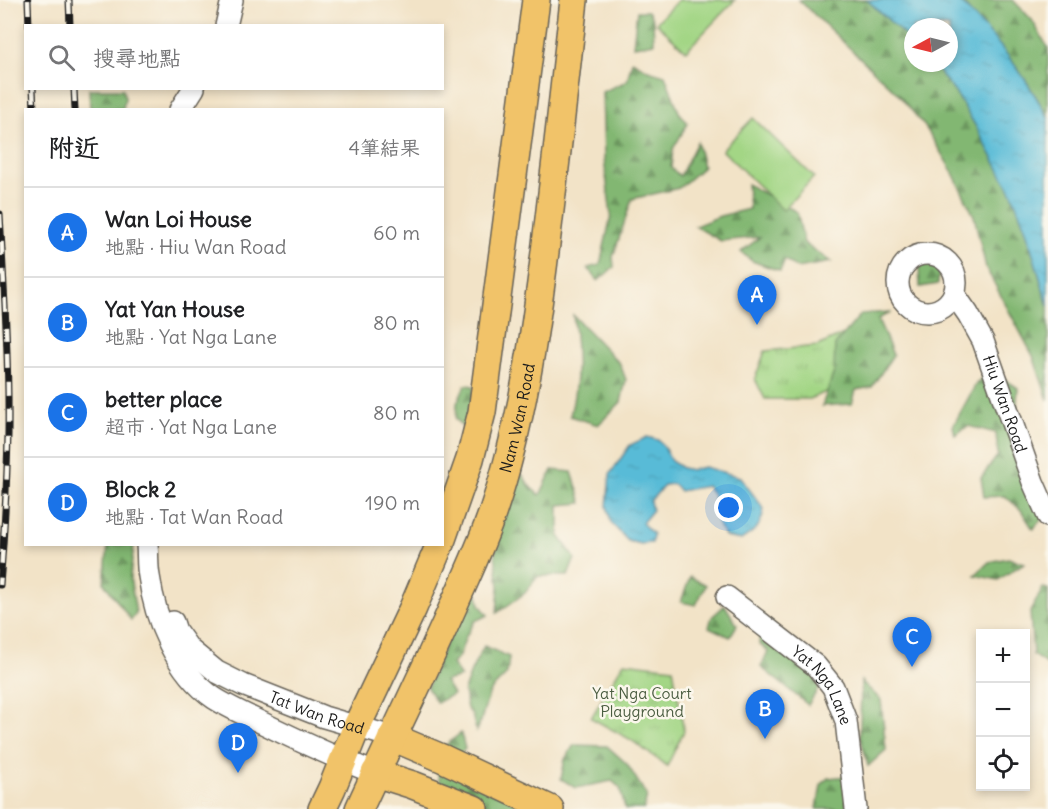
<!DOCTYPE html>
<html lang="zh-TW">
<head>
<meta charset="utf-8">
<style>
  :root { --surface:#fff; --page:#f2f2f2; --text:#202124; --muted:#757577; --line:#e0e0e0; --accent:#1a73e8 }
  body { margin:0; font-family:Delius,"LXGW WenKai TC",sans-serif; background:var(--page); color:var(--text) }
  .controls { position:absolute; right:18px; bottom:18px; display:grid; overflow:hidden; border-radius:0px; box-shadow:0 3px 9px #0003 }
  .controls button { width:54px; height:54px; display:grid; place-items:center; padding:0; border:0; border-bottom:2px solid var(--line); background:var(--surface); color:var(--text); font:30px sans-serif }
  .compass { position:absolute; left:904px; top:18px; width:54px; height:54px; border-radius:50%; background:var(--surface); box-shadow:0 3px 9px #0003; rotate:263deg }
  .you { position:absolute; left:729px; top:508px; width:21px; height:21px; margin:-15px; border:4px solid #fff; border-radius:50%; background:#1a73e8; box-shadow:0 0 0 9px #1a73e833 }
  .badge { display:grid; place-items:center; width:39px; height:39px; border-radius:50%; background:var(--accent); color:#fff; font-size:20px; font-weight:700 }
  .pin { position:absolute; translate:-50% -50px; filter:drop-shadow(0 2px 3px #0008) }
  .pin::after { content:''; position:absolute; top:32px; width:21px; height:18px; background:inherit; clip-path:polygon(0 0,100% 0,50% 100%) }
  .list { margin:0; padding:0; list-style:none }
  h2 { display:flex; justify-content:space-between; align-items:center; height:78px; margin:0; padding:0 24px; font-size:26px }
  h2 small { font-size:20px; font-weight:400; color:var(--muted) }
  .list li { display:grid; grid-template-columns:39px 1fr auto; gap:18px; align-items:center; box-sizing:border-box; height:90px; padding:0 24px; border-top:2px solid var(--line) }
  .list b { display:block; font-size:22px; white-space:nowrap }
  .list p { margin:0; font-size:20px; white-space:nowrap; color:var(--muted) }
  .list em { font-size:20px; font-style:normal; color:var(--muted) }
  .icon { flex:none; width:33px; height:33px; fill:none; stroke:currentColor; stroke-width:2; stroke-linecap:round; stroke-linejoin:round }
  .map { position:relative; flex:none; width:1048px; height:809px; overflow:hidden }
  .search { position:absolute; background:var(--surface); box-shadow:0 3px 9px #0003; left:24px; top:24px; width:420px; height:66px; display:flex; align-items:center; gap:15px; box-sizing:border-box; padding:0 21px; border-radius:0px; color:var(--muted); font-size:22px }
  .panel { position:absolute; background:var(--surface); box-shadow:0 3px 9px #0003; left:24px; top:108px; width:420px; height:438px; border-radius:0px }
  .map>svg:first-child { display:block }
  .grass { fill:url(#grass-tufts); stroke:#607950; stroke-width:1.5 }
  .forest { fill:url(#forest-firs); stroke:#4f6a47; stroke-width:1.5 }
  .pitch { fill:#a3d685; stroke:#607950; stroke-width:1.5 }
  .water { fill:url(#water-ripples); stroke:#3a6c7a; stroke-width:1.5 }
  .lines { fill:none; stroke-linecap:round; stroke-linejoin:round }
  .minor-casing { stroke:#676258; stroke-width:24 }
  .major-casing { stroke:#676258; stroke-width:30 }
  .minor { stroke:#fff; stroke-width:21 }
  .major { stroke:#f1c369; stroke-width:27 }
  .rail-casing { stroke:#1c1c1c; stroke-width:7 }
  .rail { stroke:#fbf7ec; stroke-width:4.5; stroke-dasharray:14; stroke-linecap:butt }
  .labels { text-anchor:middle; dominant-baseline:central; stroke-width:5; stroke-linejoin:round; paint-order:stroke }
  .street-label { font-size:16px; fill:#1c1c1c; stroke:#fbf7ec }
  .park-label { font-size:16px; fill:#4b5d41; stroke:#fbf7ec }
</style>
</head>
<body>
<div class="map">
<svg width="1048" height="809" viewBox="0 0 1048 809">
  <defs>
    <pattern id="grass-tufts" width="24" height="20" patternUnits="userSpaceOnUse" patternTransform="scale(1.5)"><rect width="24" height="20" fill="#a3d685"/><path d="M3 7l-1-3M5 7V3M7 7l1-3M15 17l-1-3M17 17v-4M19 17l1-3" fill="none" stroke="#8cb772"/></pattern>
    <pattern id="forest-firs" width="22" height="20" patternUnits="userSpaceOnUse" patternTransform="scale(1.5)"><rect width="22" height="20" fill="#82b772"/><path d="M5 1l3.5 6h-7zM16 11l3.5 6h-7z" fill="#6a945d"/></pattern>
    <pattern id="water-ripples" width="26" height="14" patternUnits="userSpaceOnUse" patternTransform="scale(1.5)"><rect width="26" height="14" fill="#58bbd7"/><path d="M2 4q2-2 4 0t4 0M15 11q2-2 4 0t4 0" fill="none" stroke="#4ca0b8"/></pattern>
  </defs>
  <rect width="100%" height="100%" fill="#fbf7ec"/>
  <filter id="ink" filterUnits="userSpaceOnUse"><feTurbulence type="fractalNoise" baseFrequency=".0167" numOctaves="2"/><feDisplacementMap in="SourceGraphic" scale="12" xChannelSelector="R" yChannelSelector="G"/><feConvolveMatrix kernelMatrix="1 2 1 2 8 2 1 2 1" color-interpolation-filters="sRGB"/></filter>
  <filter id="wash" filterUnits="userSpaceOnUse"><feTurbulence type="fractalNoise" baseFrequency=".008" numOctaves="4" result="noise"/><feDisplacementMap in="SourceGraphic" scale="24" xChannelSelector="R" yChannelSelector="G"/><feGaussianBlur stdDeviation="1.35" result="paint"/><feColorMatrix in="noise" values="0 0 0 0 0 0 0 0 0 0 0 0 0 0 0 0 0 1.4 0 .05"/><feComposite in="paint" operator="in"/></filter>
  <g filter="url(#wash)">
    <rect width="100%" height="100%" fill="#f2e3c7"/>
    <!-- grass -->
    <path class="grass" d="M848 332 849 382 810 399H765L755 379 765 351 818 346Z
      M624 662 673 668 684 731 667 766 631 740 591 718Z"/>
    <!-- forest -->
    <path class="forest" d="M799 0H867L913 43V63H932L957 95 975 125 1012 193 1026 230 1048 306V400L1033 356 986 268 974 216 952 171 926 128 898 94Z
      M958 0H1013L1032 20 1048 48V118C1024 72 995 36 958 0Z
      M637 11H648L653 20 654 43 633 46Z
      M632 61 648 70 665 75 679 112 688 123 673 149 671 168 680 176 697 142 703 167 679 188 632 199 613 257 614 267 598 281 588 268 600 265 611 216 604 159 602 92 627 81Z
      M89 89H123L125 98 123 109H90Z
      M747 184 797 212 804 243 831 262 797 268 785 260 780 271 752 261 741 252 760 237 721 241 695 226 720 216 749 209Z
      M928 248 940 249 938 284 920 287 919 267Z
      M891 312 878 319 893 355 872 387 856 390 852 404 822 406 834 372 835 345 861 314Z
      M573 315 620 364 626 380 621 402 598 425 570 416C579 379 577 352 573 315Z
      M989 369 1018 388 1015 426 1048 512 1033 529 1021 510 1005 496 984 497 981 478 998 455 996 433 968 426 955 435 953 426 976 384Z
      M465 385 474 386 468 433 456 419 457 403Z
      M552 470 572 472 582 503 559 505V536L575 558 568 576H538L525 593 497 613 499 586 495 554 502 513 511 482 522 474 531 488 540 495Z
      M108 545H134L130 577 136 613 131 620 104 583Z
      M1008 558 1024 563 998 580 975 575 989 562Z
      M690 577 706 585 696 605 681 602Z
      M1043 588 1048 589V665L1033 655 1030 612Z
      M478 594 480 605 488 615 475 621 466 636 459 656 452 664 461 677 445 681 453 694 437 703 427 688 463 601Z
      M725 605 737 625 730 637 709 627 712 617Z
      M761 627 804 648 819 688 808 705 761 667 768 651 759 644Z
      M484 646 509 657 507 674 490 691 481 720 476 731 472 714 467 709 464 691 471 671Z
      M861 681 881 700 886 750 868 766 860 735Z
      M461 733 465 749 456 757 517 805 513 809H489L440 784 436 762 438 751Z
      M574 745 607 746 627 764 647 796 644 809H625L620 788 612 781 576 788 561 779 565 759Z
      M848 776 866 809H817L821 785 828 778Z"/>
    <!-- pitch -->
    <path class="pitch" d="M678 0H735L686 51 656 23Z
      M753 118 814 177 783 210 722 150Z"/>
    <!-- water -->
    <path class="water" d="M867 0H958C995 36 1024 72 1048 118V306L1026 230 1012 193 975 125 957 95 932 63H949V27H913V43Z
      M647 437 658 440 664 447 671 461 682 468 692 470 704 467 740 477 764 509C761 527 756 530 741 540L726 537 719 527 714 512V497L707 486 680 491 673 484 665 485 650 501 652 511 642 523 653 534 652 543 640 544 628 541 611 523 607 506 610 474 630 445Z"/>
  </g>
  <g filter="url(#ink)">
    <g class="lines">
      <!-- minor casing -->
      <g class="minor-casing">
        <g id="minor">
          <path d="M226 26 232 0"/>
          <path d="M180 110 194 88"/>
          <circle cx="927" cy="283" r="29"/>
          <path id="s1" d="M954 294 968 314 983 341 1033 482 1048 516"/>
          <path d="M147 544C148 555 147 566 149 576 155 620 176 672 214 698 233 710 255 719 275 729 308 745 341 760 375 773"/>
          <path id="s2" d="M727 597 816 666 833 687 846 721 856 809"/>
          <path id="s3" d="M173 622 176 631 189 649 217 672 243 685 324 717 392 737"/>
        </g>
      </g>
      <!-- major casing -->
      <g class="major-casing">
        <g id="major">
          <path d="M442 539 470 459 482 412 536 0"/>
          <path d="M392 737 444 759 550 809"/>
          <path d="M375 773 413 785 474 809"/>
          <path d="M322 809 332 788 357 726 413 608 440 544"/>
          <path id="s4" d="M359 809C390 741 423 675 453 607 467 575 482 544 493 511 522 424 535 334 546 244 556 163 565 81 574 0"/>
        </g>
      </g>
      <!-- minor -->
      <use href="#minor" class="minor"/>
      <!-- major -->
      <use href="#major" class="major"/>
      <!-- rail casing -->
      <g class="rail-casing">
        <path id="rail" d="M28 0 29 26
          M69 0 70 26
          M33 88 34 110
          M74 88 75 110
          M0 214C4 287 9 361 8 434 7 484 4 535 0 585"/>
      </g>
      <!-- rail -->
      <use href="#rail" class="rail"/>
    </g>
  </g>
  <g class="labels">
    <!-- street labels -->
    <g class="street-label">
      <text stroke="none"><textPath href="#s1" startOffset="122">Hiu Wan Road</textPath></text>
      <text stroke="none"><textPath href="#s4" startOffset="423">Nam Wan Road</textPath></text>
      <text stroke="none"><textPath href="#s2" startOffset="132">Yat Nga Lane</textPath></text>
      <text stroke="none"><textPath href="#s3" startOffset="176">Tat Wan Road</textPath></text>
    </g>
    <!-- park labels -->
    <g class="park-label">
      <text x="642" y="693">Yat Nga Court<tspan x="642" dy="18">Playground</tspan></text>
    </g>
  </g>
</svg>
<div class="controls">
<button>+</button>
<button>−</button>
<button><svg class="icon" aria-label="locate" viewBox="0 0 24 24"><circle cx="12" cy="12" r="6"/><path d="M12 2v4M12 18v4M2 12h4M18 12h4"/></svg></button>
</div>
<svg class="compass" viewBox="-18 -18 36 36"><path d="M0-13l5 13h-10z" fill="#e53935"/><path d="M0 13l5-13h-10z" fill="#757577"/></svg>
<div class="you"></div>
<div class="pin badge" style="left:757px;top:325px">A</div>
<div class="pin badge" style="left:765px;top:739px">B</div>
<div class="pin badge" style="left:912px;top:667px">C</div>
<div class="pin badge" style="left:238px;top:773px">D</div>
<div class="search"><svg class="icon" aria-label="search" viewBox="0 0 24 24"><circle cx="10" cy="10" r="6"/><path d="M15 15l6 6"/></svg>搜尋地點</div>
<section class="panel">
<h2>附近<small>4筆結果</small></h2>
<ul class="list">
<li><span class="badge">A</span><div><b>Wan Loi House</b><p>地點 · Hiu Wan Road</p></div><em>60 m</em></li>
<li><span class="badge">B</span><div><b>Yat Yan House</b><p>地點 · Yat Nga Lane</p></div><em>80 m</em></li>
<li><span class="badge">C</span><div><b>better place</b><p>超市 · Yat Nga Lane</p></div><em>80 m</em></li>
<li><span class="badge">D</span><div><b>Block 2</b><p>地點 · Tat Wan Road</p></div><em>190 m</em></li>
</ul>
</section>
</div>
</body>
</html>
